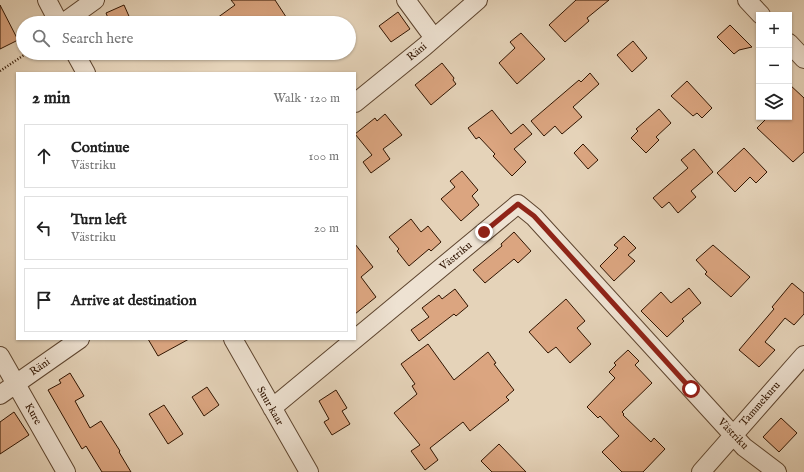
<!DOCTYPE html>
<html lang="en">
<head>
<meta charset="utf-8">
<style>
  :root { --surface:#fff; --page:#f2f2f2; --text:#222; --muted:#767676; --line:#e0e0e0 }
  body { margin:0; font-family:"IM FELL English",serif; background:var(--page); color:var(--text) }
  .controls { position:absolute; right:12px; top:12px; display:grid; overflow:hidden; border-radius:0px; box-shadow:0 1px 3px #0004 }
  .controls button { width:36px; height:36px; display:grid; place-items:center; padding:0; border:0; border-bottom:1px solid var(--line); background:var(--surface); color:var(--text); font:20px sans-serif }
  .stop { position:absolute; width:12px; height:12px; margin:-9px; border:3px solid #8f2418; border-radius:50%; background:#fff }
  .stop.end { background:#8f2418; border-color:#fff; box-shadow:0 1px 4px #0008 }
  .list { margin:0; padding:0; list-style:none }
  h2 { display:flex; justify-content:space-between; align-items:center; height:52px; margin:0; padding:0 16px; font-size:17px }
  h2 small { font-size:13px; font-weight:400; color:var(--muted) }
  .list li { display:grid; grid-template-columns:26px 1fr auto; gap:12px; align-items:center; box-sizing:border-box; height:64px; margin:0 8px 8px; padding:0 8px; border:1px solid var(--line); border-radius:0px }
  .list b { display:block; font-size:15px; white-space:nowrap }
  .list p { margin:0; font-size:13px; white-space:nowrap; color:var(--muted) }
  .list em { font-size:13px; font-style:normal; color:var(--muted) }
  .icon { flex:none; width:22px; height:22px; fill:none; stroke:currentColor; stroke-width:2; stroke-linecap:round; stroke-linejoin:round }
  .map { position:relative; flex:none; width:804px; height:472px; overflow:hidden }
  .search { position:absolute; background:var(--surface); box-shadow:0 1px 3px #0004; left:16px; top:16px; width:340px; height:44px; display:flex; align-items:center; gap:10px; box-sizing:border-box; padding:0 14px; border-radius:22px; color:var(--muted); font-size:15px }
  .panel { position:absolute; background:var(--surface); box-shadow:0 1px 3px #0004; left:16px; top:72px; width:340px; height:268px; border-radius:0px }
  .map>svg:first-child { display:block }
  .building { fill:#dba580; stroke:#301400 }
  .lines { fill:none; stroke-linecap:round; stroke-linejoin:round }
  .street-casing { stroke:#5d442e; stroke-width:20 }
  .path { stroke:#301400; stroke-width:2.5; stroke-dasharray:1 2; stroke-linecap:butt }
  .street { stroke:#eee2d2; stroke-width:18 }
  .route { stroke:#8f2418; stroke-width:5 }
  .labels { text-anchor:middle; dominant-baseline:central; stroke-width:4; stroke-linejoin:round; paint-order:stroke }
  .street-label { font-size:11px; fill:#301400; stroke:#eee2d2 }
</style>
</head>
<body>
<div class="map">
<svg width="804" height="472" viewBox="0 0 804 472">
  <rect width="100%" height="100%" fill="#e5d3b9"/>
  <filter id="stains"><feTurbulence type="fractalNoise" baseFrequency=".005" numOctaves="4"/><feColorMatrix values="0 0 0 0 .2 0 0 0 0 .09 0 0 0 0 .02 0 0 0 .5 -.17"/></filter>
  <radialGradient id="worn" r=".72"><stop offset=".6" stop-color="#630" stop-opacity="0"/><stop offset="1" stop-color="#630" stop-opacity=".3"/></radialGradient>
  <!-- building -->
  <path class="building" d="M231 0H275L290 23H210L235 5Z
    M576 0H609L587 18 589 21 565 42 549 25Z
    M0 5 18 40 0 49Z
    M124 5 132 23H110L106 13Z
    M398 12 410 29 391 42 379 26Z
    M730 25 752 47 739 50 734 54 717 37Z
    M521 33 545 59 517 84 499 63 515 48 510 42Z
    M633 41 647 58 632 72 617 55Z
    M442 63 454 78 453 80 456 84 431 105 415 85Z
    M590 73 599 84 573 107 582 117 562 134 555 126 544 136 531 121 579 80 581 82Z
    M687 81 712 108 702 118 697 113 693 116 671 96Z
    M789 84 804 98V152L793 162 757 128 768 117H789Z
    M659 109 671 123 656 137 659 140 646 153 631 138 638 131 636 129Z
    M492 110 511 134 523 124 532 134 514 149 526 162 512 176 493 156 495 154 479 137 476 139 468 128Z
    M385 114 402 135 383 149 390 159 371 173 363 162 372 155 355 134 375 118 377 121Z
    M583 144 598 160 588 169 574 153Z
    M744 148 767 172 756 183 750 177 735 192 717 173Z
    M694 149 713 172 691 191 696 197 678 213 669 202 662 208 653 198 688 168 681 160Z
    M462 171 478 190 472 196 479 205 461 221 441 199 455 187 450 181Z
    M411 219 421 232 428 226 441 242 431 251 429 249 409 266 397 251 399 249 389 237Z
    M514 232 531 251 518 263 514 259 485 283 473 270 502 246 501 244Z
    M624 236 636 248 628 255 635 261 614 281 600 266 618 248 614 245Z
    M355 244 373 267 361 277 376 297 355 314Z
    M713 245 750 277 731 297 705 274 707 272 696 260Z
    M792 283 804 293V314L794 325 785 318 765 342 775 350 759 367 739 350 774 309 772 307Z
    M689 288 701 303 682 319 684 321 667 337 641 311 661 292 671 303Z
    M455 289 468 306 456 316 454 314 419 341 411 330 429 317 422 308 439 295 442 299Z
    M566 299 585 321 577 328 591 344 570 363 556 347 548 353 529 332Z
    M148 339H189L158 356Z
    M428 344 454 380 488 352 496 363 494 364 514 390 506 397 509 400 470 431 463 422 430 448 438 460 425 470 411 451 420 445 394 413 417 394 412 386 415 384 401 364Z
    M628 350 639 361 635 365 652 383 622 412 624 414 623 415 651 442 654 438 665 449 643 472H622L602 452 619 436 600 416 598 418 587 407 615 378 609 372 616 365 614 363Z
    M70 373 84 396 75 401 90 428 101 421 120 451 119 452 131 472H102L86 446 82 449 48 390 61 383 59 380Z
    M207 387 219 405 204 416 192 397Z
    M336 390 347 408 342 411 350 424 332 435 324 422 329 419 319 401Z
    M164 405 183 434 168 444 149 414Z
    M14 412 29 435 0 454V422Z
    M781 418 797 433 779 452 763 437Z
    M499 444 526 472H492L481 461Z"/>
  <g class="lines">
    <!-- street casing -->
    <g class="street-casing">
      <path id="street" d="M47 0 59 23
        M406 0 434 38
        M747 0 761 15
        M63 23 95 0
        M789 43 804 59
        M75 53 86 73
        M355 103 424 47 478 0
        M233 339 309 472
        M0 356 66 472
        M0 395 80 339
        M272 408 518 204 534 217 744 447 777 472
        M701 472 804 355"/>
    </g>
    <!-- path -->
    <path class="path" d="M0 71 27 53"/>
    <!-- street -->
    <use href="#street" class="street"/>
  </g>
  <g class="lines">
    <!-- route -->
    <path class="route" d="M484 232 518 204 534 216 691 389"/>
  </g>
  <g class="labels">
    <!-- street labels -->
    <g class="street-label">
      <text transform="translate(417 52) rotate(-40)">Räni</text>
      <text transform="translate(456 256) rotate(-40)">Västriku</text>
      <text transform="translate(40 367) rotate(-35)">Räni</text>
      <text transform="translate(760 404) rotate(-49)">Tammekuru</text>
      <text transform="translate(270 406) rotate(60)">Suur kaar</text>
      <text transform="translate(33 414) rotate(60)">Kure</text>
      <text transform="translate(733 434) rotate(46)">Västriku</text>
    </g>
  </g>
  <rect width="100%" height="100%" filter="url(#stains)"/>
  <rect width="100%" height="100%" fill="url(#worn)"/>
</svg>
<div class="controls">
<button>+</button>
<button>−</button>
<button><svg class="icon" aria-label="layers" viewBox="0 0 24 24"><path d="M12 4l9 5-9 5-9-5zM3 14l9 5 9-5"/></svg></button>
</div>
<div class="stop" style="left:691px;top:389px"></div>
<div class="stop end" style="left:484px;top:232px"></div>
<div class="search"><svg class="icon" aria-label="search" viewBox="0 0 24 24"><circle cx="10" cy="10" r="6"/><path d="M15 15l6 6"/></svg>Search here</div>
<section class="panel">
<h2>2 min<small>Walk · 120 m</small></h2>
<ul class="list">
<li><svg class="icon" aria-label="ahead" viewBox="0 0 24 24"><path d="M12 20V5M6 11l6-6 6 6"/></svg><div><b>Continue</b><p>Västriku</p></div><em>100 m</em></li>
<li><svg class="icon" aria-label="left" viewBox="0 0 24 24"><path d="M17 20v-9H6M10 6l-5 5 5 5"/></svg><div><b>Turn left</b><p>Västriku</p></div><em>20 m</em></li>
<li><svg class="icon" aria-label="arrive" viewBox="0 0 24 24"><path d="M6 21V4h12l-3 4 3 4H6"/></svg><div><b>Arrive at destination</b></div></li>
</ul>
</section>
</div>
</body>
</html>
